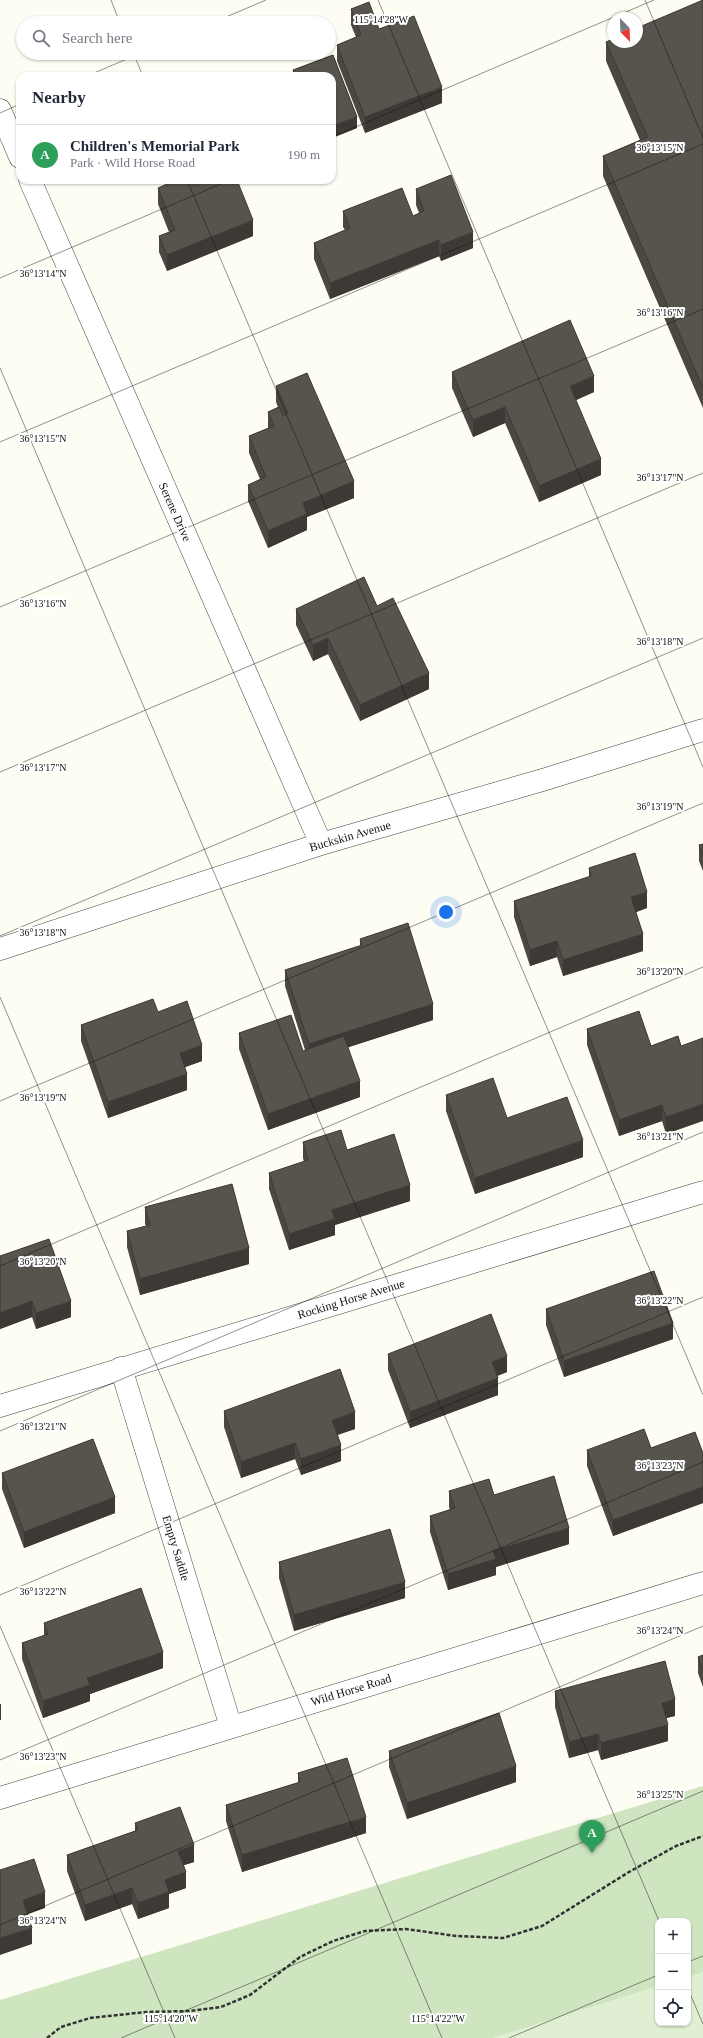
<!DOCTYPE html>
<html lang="en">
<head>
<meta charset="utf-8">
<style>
  :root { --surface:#fff; --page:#f6f6f7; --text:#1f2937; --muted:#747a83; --line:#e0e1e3; --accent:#b45309 }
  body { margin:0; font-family:"Times New Roman",serif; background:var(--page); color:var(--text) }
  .controls { position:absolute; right:12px; bottom:12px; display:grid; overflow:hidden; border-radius:8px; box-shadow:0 1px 3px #0004 }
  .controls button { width:36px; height:36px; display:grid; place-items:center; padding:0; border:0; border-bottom:1px solid var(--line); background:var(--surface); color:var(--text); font:20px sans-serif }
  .compass { position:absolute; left:607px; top:12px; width:36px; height:36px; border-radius:50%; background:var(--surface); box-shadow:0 1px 3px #0004; rotate:157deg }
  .you { position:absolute; left:446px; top:912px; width:14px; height:14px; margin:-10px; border:3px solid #fff; border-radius:50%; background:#1a73e8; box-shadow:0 0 0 6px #1a73e833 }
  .badge { display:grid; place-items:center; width:26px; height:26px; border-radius:50%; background:var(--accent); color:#fff; font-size:13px; font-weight:700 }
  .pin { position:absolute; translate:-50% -33px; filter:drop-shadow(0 1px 2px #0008) }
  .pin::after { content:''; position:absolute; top:21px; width:14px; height:12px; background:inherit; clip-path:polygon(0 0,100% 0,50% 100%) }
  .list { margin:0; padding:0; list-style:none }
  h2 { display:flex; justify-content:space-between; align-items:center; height:52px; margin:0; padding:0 16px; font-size:17px }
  h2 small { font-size:13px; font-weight:400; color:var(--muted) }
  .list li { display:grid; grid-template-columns:26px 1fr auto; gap:12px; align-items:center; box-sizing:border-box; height:60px; padding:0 16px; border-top:1px solid var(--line) }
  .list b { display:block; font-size:15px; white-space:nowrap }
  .list p { margin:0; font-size:13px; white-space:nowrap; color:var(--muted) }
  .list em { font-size:13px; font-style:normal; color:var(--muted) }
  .icon { flex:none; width:22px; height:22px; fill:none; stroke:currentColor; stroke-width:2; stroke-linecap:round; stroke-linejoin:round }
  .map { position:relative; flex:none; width:703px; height:2038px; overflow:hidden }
  .search { position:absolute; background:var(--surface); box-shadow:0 1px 3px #0004; left:16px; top:16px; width:320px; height:44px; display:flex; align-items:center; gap:10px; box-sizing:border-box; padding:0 14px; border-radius:22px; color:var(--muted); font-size:15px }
  .panel { position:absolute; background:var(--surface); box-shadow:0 1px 3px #0004; left:16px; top:72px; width:320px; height:112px; border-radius:12px }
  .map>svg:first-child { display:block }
  .green { fill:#cee5c0; fill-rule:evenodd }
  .pitch { fill:#e0eed1 }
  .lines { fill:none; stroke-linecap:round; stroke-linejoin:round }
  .minor-casing { stroke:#434343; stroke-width:23 }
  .path { stroke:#323232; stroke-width:2.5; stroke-dasharray:4 2; stroke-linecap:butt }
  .minor { stroke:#fff; stroke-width:22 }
  .wall { fill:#4b4742 }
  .shaded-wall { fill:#3d3a36 }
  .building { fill:#57534d; stroke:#3d3a36 }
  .ticks { fill:none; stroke:#101010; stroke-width:1; stroke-opacity:0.45 }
  .labels { text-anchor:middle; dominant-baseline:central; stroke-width:4; stroke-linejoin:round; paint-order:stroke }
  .street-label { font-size:12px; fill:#101010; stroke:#fff }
  .ticks-label { font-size:10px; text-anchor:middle; fill:#101010; stroke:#fff; stroke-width:4; stroke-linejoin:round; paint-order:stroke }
</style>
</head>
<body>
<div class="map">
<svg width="703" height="2038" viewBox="0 0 703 2038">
  <rect width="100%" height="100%" fill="#fefdf4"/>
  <!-- green -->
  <path class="green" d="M703 1786V2038H0V2000ZM658 1921H688V2023H658Z"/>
  <!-- pitch -->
  <path class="pitch" d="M703 1972V2038H492L658 1986V2023H688V1977Z"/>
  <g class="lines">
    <!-- minor casing -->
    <g class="minor-casing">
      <path id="minor" d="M0 110 20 157
        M30 180 321 844
        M0 949 321 844 546 779 703 730
        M121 1368 231 1727
        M0 1406 703 1192
        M0 1798 703 1583"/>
    </g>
    <!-- path -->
    <path class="path" d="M47 2038 61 2027 90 2018 146 2012 189 2011 221 2007 250 1995 300 1957 333 1941 365 1931 406 1929 456 1936 503 1938 542 1926 629 1872 676 1846 703 1836"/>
    <!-- minor -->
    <use href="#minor" class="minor"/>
  </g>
  <!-- wall -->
  <path class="wall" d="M703 0V408L603 176V156L640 140 606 61V42Z
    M351 9 379 29 442 103 365 133 337 61V45L356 37 351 25Z
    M333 55 357 117V128L332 138V76H293V70Z
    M158 188 253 236 167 271 159 252V236L169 232 158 204Z
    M416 189 473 248 441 261 439 256 330 299 314 259V243L345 230 343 227V211L413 216 419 213 416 205Z
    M452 372 594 392 575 400 601 475 539 502 505 423 473 437 452 388Z
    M276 386 354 498 307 517V530L268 548 248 501V485L260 479 249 453V436L268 428V412L278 407 276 402Z
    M377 606 429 689 360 721 328 654 313 661 296 625V609Z
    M703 844V871L699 861V845Z
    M589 868 647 908 636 912 643 951 563 976 557 957 530 966 514 917V901L589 877Z
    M360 939 433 1020 348 1047 360 1097 268 1130 239 1049V1033L303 1051 305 1050 285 986V970L360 946Z
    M81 1025 202 1061 185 1067 187 1090 108 1118 81 1041Z
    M587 1029 651 1046 678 1036 666 1134 662 1121 619 1136 587 1045Z
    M446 1095 507 1118 583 1157 475 1194 446 1111Z
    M303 1142 347 1150 410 1201 335 1225V1235L289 1250 269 1189V1173L304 1162 303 1158Z
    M145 1207 249 1264 140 1295 127 1247V1231L146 1226 145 1224Z
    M0 1256 71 1317 36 1329 32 1317 0 1329Z
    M546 1309 673 1339 564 1377 546 1325Z
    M388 1354 507 1372 497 1376 498 1395 410 1428 388 1370Z
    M224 1411 355 1429 338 1435 341 1461 301 1475 295 1459 241 1478 224 1427Z
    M651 1448 703 1453V1503L613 1536 587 1466V1450Z
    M2 1473 115 1513 24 1548 2 1489Z
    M449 1491 494 1495 569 1544 496 1567V1575L448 1590 430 1532V1516L450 1510 449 1507Z
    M279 1562 405 1598 294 1631 279 1578Z
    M44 1623 163 1668 90 1694V1701L43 1718 22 1659V1643L44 1636Z
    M703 1655V1687L698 1673V1657Z
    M555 1691 675 1716 666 1718 668 1741 601 1760 598 1750 569 1758 555 1707Z
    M389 1751 516 1782 407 1819 389 1767Z
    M298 1773 366 1833 242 1872 226 1821V1805L298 1783Z
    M135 1823 194 1862 184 1865 186 1888 169 1894V1908L138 1919 132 1904 85 1921 67 1871V1855L135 1831Z"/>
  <!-- shaded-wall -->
  <path class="shaded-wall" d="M442 87V103L365 133V117Z
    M357 117V128L332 138V126Z
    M253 220V236L167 271V255Z
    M473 232V248L441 261V245Z
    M439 240V256L330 299V283Z
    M594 376V392L570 403V386Z
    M505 407V423L473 437V420Z
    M601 459V475L539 502V486Z
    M354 481V498L307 517V530L268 548V531L303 503Z
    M328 638V654L313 661V645Z
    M429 673V689L360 721V705Z
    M647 892V908L631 914V897Z
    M643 934V951L563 976V960Z
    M557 941V957L530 966V950Z
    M433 1004V1020L309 1060V1044Z
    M202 1045V1061L180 1069V1053Z
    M187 1074V1090L108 1118V1102Z
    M360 1081V1097L268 1130V1114Z
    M703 1104V1121L666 1134V1117Z
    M662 1105V1121L619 1136V1120Z
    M583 1140V1157L475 1194V1178Z
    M410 1185V1201L335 1225V1235L289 1250V1234L332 1210Z
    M249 1248V1264L140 1295V1279Z
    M32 1301V1317L0 1329V1313Z
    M71 1301V1317L36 1329V1313Z
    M673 1323V1339L564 1377V1361Z
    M507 1356V1372L492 1378V1362Z
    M498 1378V1395L410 1428V1412Z
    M355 1412V1429L332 1436V1420Z
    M295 1443V1459L241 1478V1462Z
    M341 1445V1461L301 1475V1459Z
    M703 1487V1503L613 1536V1520Z
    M115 1497V1513L24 1548V1532Z
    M569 1528V1544L496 1567V1575L448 1590V1574L493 1551Z
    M405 1582V1598L294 1631V1615Z
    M163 1652V1668L90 1694V1701L43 1718V1701L87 1678Z
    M675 1699V1716L662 1719V1703Z
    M0 1704H1V1720H0Z
    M668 1725V1741L601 1760V1743Z
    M598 1734V1750L569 1758V1742Z
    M516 1766V1782L407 1819V1803Z
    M366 1817V1833L242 1872V1855Z
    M194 1845V1862L178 1867V1851Z
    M186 1872V1888L169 1894V1908L138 1919V1903L165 1880Z
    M132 1888V1904L85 1921V1905Z
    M45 1892V1908L23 1916V1900Z
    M32 1928V1944L0 1955V1938Z"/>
  <!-- building -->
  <path class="building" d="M703 0V388L603 156 648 137 606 42 613 39V42H637V28Z
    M369 2 379 29 414 16 442 87 365 117 337 45 361 35 351 9Z
    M333 55 357 117 332 126V76H296L293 70Z
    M451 175 473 232 441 245 439 240 330 283 314 243 350 228 343 211 402 188 413 216 424 211 416 189Z
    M176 180H237L253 220 167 255 159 236 175 230 158 188Z
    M570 320 594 376 570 386 601 459 539 486 505 407 473 420 452 372Z
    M307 373 354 481 303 503 307 514 268 531 248 485 266 477 249 436 274 426 268 412 279 407 283 416 288 413 276 386Z
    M364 577 377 606 393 598 429 673 360 705 328 638 313 645 296 609Z
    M703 844V855L699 845Z
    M635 853 647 892 631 897 643 934 563 960 557 941 530 950 514 901 591 876 589 868Z
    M408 923 433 1004 309 1044 285 970 362 945 360 939Z
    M153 999 158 1012 187 1001 202 1045 180 1053 187 1074 108 1102 81 1025Z
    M639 1011 651 1046 678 1036 681 1046 703 1038V1104L666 1117 662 1105 619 1120 587 1029Z
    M291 1015 303 1051 344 1036 360 1081 268 1114 239 1033Z
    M493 1078 507 1118 567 1097 583 1140 475 1178 446 1095Z
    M341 1130 347 1150 394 1134 410 1185 332 1210 335 1219 289 1234 269 1173 308 1160 303 1142Z
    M232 1184 249 1248 140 1279 127 1231 150 1225 145 1207Z
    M49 1239 71 1301 36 1313 32 1301 0 1313V1256Z
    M654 1271 673 1323 564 1361 546 1309Z
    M491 1314 507 1356 492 1362 498 1378 410 1412 388 1354Z
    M340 1369 355 1412 332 1420 341 1445 301 1459 295 1443 241 1462 224 1411Z
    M644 1429 651 1448 695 1432 703 1453V1487L613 1520 587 1450Z
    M93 1439 115 1497 24 1532 2 1473Z
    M554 1476 569 1528 493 1551 496 1559 448 1574 430 1516 455 1508 449 1491 489 1479 494 1495Z
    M390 1529 405 1582 294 1615 279 1562Z
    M141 1588 163 1652 87 1678 90 1685 43 1701 22 1643 48 1634 44 1623Z
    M703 1655V1671L698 1657Z
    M665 1661 675 1699 662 1703 668 1725 601 1743 598 1734 569 1742 555 1691Z
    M499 1713 516 1766 407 1803 389 1751Z
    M347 1758 366 1817 242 1855 226 1805 300 1782 298 1773Z
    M180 1807 194 1845 178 1851 186 1872 165 1880 169 1892 138 1903 132 1888 85 1905 67 1855 138 1830 135 1823Z
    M34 1859 45 1892 23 1900 32 1928 0 1938V1870Z"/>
  <!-- ticks -->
  <path class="ticks" d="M111 0 120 23M378 0 703 767M645 0 703 138M212 23 266 0M133 53 143 76M87 76 141 53M0 113 20 104M332 137 654 0M187 180 703 1395M0 278 230 180M0 368 659 1921M0 442 703 144M0 607 703 309M0 772 703 473M0 936 703 638M0 997 442 2038M0 1101 703 803M0 1266 703 967M0 1431 703 1132M0 1595 703 1297M0 1626 175 2038M0 1760 703 1462M0 1925 703 1626M688 1962 703 1956M688 1989 703 2024M121 2038 703 1791M509 2038 658 1975"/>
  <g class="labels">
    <!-- street labels -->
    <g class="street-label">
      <text transform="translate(175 512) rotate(66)">Serene Drive</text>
      <text transform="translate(350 836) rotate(-16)">Buckskin Avenue</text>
      <text transform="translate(351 1299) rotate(-17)">Rocking Horse Avenue</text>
      <text transform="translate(176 1548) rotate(73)">Empty Saddle</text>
      <text transform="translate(351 1690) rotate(-17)">Wild Horse Road</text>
    </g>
  </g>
  <g class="ticks-label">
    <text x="381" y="23">115°14'28"W</text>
    <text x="660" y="151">36°13'15"N</text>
    <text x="43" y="277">36°13'14"N</text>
    <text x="660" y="316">36°13'16"N</text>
    <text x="43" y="442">36°13'15"N</text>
    <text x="660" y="481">36°13'17"N</text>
    <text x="43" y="607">36°13'16"N</text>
    <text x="660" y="645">36°13'18"N</text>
    <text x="43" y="771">36°13'17"N</text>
    <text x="660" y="810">36°13'19"N</text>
    <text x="43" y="936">36°13'18"N</text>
    <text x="660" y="975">36°13'20"N</text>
    <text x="43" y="1101">36°13'19"N</text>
    <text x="660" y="1140">36°13'21"N</text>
    <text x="43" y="1265">36°13'20"N</text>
    <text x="660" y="1304">36°13'22"N</text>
    <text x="43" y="1430">36°13'21"N</text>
    <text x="660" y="1469">36°13'23"N</text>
    <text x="43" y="1595">36°13'22"N</text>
    <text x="660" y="1634">36°13'24"N</text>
    <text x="43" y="1760">36°13'23"N</text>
    <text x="660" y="1798">36°13'25"N</text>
    <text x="43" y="1924">36°13'24"N</text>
    <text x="171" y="2022">115°14'20"W</text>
    <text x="438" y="2022">115°14'22"W</text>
  </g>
</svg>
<div class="controls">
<button>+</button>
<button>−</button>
<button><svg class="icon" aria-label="locate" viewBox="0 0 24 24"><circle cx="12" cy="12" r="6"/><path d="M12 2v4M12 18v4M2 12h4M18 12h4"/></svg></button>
</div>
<svg class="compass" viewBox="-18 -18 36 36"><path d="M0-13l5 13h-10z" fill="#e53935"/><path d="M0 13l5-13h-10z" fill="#747a83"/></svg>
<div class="you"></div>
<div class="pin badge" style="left:592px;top:1853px;background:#2e9e5b">A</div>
<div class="search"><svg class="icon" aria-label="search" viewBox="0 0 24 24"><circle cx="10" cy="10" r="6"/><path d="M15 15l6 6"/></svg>Search here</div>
<section class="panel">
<h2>Nearby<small></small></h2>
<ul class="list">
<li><span class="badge" style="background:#2e9e5b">A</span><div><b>Children's Memorial Park</b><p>Park · Wild Horse Road</p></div><em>190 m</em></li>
</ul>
</section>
</div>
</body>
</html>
